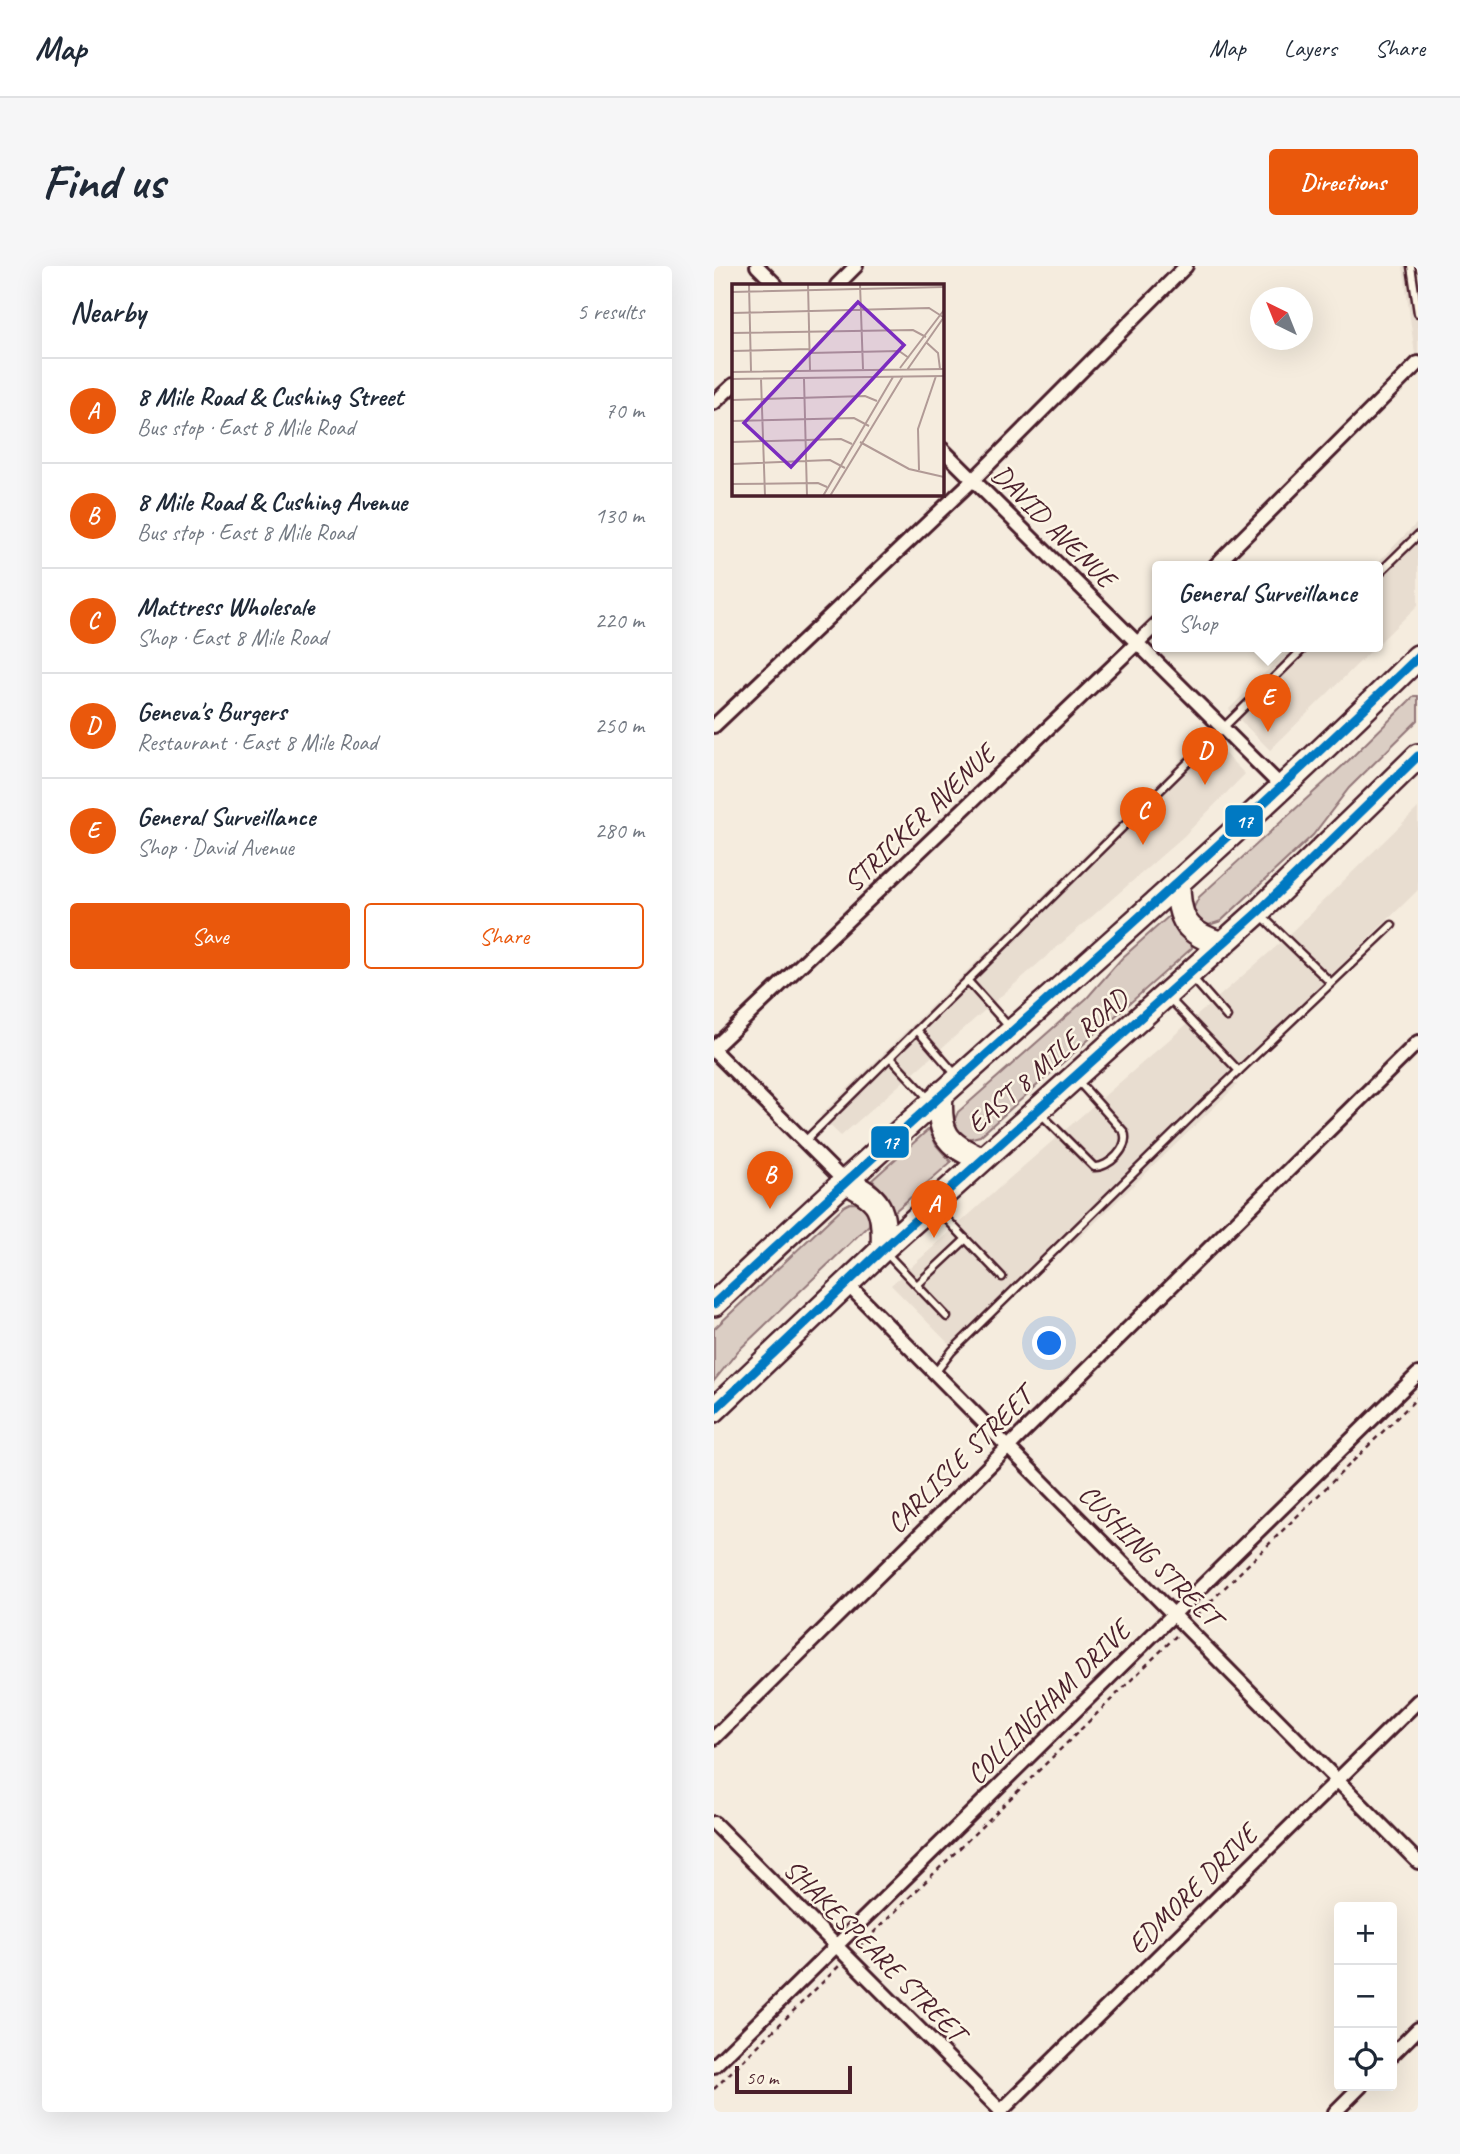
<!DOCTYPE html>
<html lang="en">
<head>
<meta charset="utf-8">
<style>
  :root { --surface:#fff; --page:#f6f6f7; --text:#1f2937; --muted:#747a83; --line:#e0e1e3; --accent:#ea580c }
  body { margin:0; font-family:Caveat,sans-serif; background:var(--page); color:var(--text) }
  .controls { position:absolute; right:21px; bottom:21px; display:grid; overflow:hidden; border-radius:7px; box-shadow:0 7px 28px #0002 }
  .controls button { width:63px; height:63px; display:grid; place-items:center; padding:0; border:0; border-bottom:2px solid var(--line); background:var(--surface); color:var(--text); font:35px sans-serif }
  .compass { position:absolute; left:536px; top:21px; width:63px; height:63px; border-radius:50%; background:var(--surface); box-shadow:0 7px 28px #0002; rotate:317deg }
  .scale { position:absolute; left:21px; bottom:18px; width:117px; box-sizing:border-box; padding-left:7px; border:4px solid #4a1f2b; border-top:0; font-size:19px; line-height:24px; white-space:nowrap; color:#4a1f2b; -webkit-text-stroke:5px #fcf5e5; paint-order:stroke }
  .you { position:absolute; left:336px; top:1078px; width:24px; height:24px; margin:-18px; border:5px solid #fff; border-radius:50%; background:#1a73e8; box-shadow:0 0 0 10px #1a73e833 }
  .badge { display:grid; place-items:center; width:46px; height:46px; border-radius:50%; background:var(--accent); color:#fff; font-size:23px; font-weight:700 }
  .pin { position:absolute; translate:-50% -58px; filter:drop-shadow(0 2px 4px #0008) }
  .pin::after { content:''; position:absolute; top:37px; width:24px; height:21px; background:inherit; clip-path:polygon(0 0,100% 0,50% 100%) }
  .popup { position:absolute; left:438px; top:295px; width:231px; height:91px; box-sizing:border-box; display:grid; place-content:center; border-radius:7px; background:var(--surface); filter:drop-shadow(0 2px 5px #0005); font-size:23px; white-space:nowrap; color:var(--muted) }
  .popup b { font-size:26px; color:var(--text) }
  .popup::after { content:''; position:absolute; left:50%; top:100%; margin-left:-14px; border:14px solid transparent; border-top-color:var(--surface) }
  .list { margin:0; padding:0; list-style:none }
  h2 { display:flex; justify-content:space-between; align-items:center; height:91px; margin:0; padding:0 28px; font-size:30px }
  h2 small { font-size:23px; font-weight:400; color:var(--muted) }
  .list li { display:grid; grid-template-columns:46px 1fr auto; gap:21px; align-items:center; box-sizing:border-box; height:105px; padding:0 28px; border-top:2px solid var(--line) }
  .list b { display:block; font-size:26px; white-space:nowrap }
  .list p { margin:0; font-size:23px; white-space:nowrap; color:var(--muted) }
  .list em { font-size:23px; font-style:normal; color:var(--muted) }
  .actions { display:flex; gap:14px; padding:21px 28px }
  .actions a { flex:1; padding:16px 0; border:2px solid var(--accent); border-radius:7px; text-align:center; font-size:24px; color:var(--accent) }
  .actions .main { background:var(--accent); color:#fff }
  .icon { flex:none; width:38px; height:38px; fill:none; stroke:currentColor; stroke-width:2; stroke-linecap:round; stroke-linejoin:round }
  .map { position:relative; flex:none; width:704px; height:1846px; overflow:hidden; border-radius:7px }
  header { display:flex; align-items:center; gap:42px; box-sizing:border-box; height:98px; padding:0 35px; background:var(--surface); border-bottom:2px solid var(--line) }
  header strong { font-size:33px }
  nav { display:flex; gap:38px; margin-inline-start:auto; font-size:24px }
  .intro { display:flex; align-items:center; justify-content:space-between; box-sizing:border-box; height:168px; padding:0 42px }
  h1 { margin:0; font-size:49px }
  .button { padding:18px 32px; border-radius:7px; background:var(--accent); color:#fff; font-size:24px; font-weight:700 }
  main { display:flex; gap:42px; padding:0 42px }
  aside { flex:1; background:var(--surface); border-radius:7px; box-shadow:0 7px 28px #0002 }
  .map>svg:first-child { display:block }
  .built { fill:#e8ddd0 }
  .green { fill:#dbcec4; stroke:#927678; stroke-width:2 }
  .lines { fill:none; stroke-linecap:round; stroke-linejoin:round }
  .lane-casing { stroke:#4a1f2b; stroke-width:11 }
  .street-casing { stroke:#4a1f2b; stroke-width:18 }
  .highway-casing { stroke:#4a1f2b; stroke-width:28 }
  .path { stroke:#4a1f2b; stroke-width:2.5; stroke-dasharray:5 5; stroke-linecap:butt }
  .lane { stroke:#fcf5e5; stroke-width:6 }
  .street { stroke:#fcf5e5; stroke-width:12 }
  .highway { stroke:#fcf5e5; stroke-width:23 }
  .bus-1-casing { stroke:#fcf5e5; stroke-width:14 }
  .bus-1 { stroke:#0079c2; stroke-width:9 }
  .labels { text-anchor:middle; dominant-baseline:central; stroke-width:5; stroke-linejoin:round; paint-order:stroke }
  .street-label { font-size:28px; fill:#4a1f2b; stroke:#fcf5e5 }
  .inset-road { fill:none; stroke:#b19a96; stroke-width:2 }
  .view { fill:#7b2cbf; fill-opacity:0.15; stroke:#7b2cbf; stroke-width:3.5 }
  .inset-edge { fill:none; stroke:#4a1f2b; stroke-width:3.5 }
  .line-badge { stroke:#fcf5e5; stroke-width:2.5 }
  .badge-label { font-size:19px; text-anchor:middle; font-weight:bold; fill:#fff }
</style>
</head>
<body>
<header>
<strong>Map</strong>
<nav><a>Map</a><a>Layers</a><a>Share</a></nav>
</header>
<div class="intro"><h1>Find us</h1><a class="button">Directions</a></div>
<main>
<aside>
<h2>Nearby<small>5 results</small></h2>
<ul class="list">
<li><span class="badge">A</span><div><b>8 Mile Road &amp; Cushing Street</b><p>Bus stop · East 8 Mile Road</p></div><em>70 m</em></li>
<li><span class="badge">B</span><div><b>8 Mile Road &amp; Cushing Avenue</b><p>Bus stop · East 8 Mile Road</p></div><em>130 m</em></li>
<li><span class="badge">C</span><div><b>Mattress Wholesale</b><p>Shop · East 8 Mile Road</p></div><em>220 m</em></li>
<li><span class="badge">D</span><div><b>Geneva's Burgers</b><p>Restaurant · East 8 Mile Road</p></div><em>250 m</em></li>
<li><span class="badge">E</span><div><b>General Surveillance</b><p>Shop · David Avenue</p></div><em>280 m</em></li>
</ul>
<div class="actions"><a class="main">Save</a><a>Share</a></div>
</aside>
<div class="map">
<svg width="704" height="1846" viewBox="0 0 704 1846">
  <rect width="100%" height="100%" fill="#f5ecde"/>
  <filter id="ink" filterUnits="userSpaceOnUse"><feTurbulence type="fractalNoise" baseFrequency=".0143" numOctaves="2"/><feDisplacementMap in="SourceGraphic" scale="14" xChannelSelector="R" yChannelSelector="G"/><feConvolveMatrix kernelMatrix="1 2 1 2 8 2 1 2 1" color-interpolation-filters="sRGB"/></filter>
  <g filter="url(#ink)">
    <!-- built -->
    <path class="built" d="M689 0H704V111Z
      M704 256V339L664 378V300H660Z
      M578 380H662L556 484 515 443Z
      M492 469 531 508 470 570 127 870 106 850Z
      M704 542V624L514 810 523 819 359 978 350 969 239 1082 177 1019 296 912 564 679Z"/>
    <!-- green -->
    <path class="green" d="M700 430H704V454L635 522 599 569 507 655 495 659 484 654 479 643 485 631 635 494Z
      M455 650 464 668 477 678 478 682 266 870 254 873 244 867 239 857 244 846 373 732 408 692Z
      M215 863 222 879 237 896 180 946 172 928 158 914Z
      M136 937C150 937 158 946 155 959L24 1085 0 1115V1063L130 940Z"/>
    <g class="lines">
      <!-- lane casing -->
      <g class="lane-casing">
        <path id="lane" d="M697 0 704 47
          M664 308 704 269
          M548 650 617 717
          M477 710 513 751
          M253 714 296 762
          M456 733 525 805
          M203 764 243 810
          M176 791 216 834
          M327 848 380 901C395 902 416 881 410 866L364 815
          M90 876 592 380
          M222 942 288 1011
          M172 987 233 1051
          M203 1019 252 973
          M221 1107 238 1085 487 841 678 659"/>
      </g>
      <!-- street casing -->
      <g class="street-casing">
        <path id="street" d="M43 0 62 19
          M123 19 142 0
          M0 137 19 119
          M228 183 567 520
          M501 300 704 97
          M0 460 259 214 472 0
          M0 782 444 357
          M0 785 130 915
          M132 1017 704 1596
          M0 1472 704 776
          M0 1557 288 1846
          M678 1789 704 1763
          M0 1800 704 1108
          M286 1846 704 1435
          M621 1846 647 1820"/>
      </g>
      <!-- highway casing -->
      <g class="highway-casing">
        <path id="highway" d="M464 616C464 653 472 668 509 678
          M227 827C224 866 231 878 267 893
          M130 915C167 933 171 942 169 983
          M0 1038C230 818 478 615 704 391
          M0 1144 169 983 544 646 704 490"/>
      </g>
      <!-- path -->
      <path class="path" d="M482 1350 704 1131
        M145 1681 462 1370
        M0 1823 125 1700"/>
      <!-- lane -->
      <use href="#lane" class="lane"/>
      <!-- street -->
      <use href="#street" class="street"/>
      <!-- highway -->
      <use href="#highway" class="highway"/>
      <!-- bus-1 casing -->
      <g class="bus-1-casing">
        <path id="bus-1" d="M0 1038C232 820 475 613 704 391
          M0 1144 169 983 544 646 704 490"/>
      </g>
      <!-- bus-1 -->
      <use href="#bus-1" class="bus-1"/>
    </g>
  </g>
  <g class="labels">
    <!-- street labels -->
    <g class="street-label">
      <text transform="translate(340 260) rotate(45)">DAVID AVENUE</text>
      <text transform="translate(205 552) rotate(-44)">STRICKER AVENUE</text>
      <text transform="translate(333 795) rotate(-41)">EAST 8 MILE ROAD</text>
      <text transform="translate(245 1194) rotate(-45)">CARLISLE STREET</text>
      <text transform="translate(436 1289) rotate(45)">CUSHING STREET</text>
      <text transform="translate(334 1436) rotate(-45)">COLLINGHAM DRIVE</text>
      <text transform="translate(478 1623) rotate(-45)">EDMORE DRIVE</text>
      <text transform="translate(161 1684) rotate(45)">SHAKESPEARE STREET</text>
    </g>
  </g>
  <!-- overview -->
  <g transform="translate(18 18)">
    <rect width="212" height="212" fill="#f5ecde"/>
    <path class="inset-road" d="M17 0 19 87M76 0 78 86M128 0 131 85M0 8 212 3M0 29 197 24 211 33M0 49 181 46 194 53M195 59 206 69 208 85M0 67 78 65M78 69 167 67 177 74M168 84 212 26M175 86 212 33M0 88 212 85M0 95 212 92M29 95 33 212M72 95 75 212M0 116 133 112 145 117M0 137 122 134 137 142M0 158 109 155 120 160M128 158 177 185 212 193M0 180 98 176 113 184M187 186 186 145 204 92M0 200 86 199 95 203M91 212 161 93M98 212 171 92"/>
    <path class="view" d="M126 18 172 61 59 183 12 139Z"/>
    <rect width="212" height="212" class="inset-edge"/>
  </g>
  <g class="line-badge">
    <rect x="510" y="538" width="40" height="34" rx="7" fill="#0079c2"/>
    <rect x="156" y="859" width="40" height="34" rx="7" fill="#0079c2"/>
  </g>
  <g class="badge-label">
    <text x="530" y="562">17</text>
    <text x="176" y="883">17</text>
  </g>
</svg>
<div class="controls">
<button>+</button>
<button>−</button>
<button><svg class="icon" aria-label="locate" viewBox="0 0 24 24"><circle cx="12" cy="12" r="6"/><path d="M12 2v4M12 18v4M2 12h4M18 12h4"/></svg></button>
</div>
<svg class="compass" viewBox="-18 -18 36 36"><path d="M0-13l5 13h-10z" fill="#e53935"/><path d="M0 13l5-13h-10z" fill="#747a83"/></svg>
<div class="scale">50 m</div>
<div class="you"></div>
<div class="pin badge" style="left:220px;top:972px">A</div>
<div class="pin badge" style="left:56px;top:943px">B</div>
<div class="pin badge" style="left:429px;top:579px">C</div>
<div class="pin badge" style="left:491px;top:519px">D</div>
<div class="pin badge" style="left:554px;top:466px">E</div>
<div class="popup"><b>General Surveillance</b>Shop</div>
</div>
</main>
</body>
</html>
